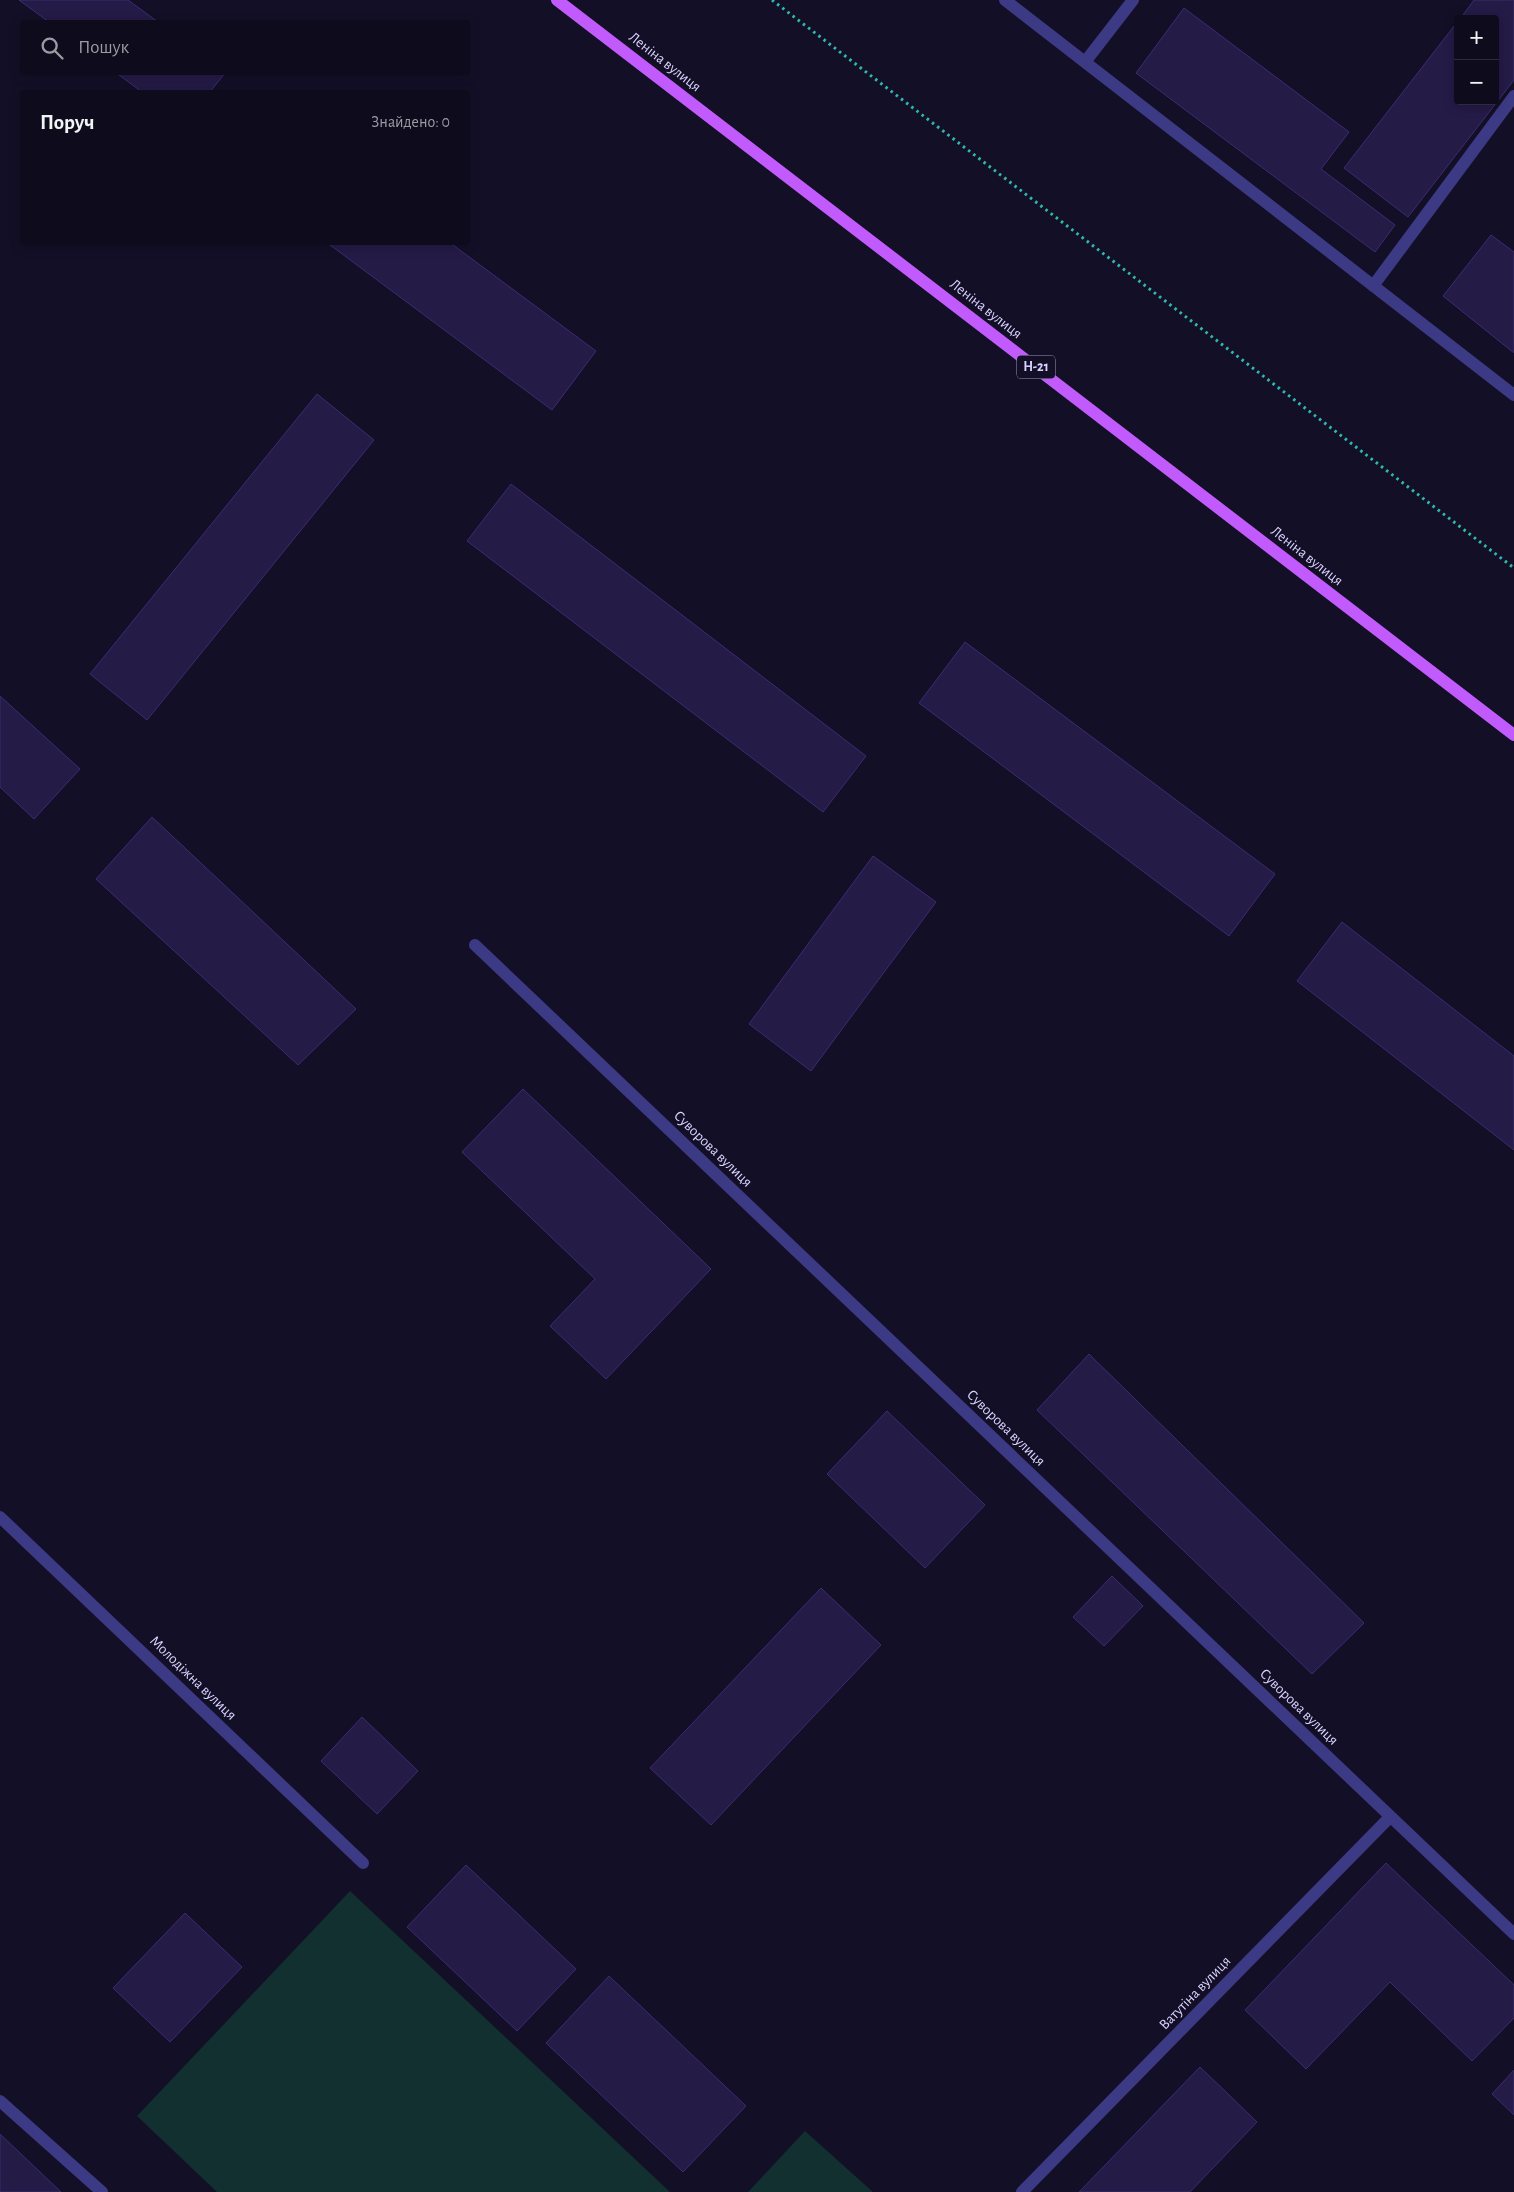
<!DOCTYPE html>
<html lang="uk">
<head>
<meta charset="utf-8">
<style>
  :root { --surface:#0e0b1c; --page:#171425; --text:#f1f3f6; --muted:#9b9ba3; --line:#2e2b3b }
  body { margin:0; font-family:"Alegreya Sans",sans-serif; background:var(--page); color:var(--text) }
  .controls { position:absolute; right:15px; top:15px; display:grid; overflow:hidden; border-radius:5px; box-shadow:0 2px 12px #0003 }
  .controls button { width:45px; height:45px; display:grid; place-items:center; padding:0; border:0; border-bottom:1px solid var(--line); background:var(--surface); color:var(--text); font:25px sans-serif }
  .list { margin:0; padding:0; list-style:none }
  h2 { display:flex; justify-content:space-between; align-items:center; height:65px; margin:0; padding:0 20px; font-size:21px }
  h2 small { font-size:16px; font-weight:400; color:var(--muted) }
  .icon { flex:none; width:28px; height:28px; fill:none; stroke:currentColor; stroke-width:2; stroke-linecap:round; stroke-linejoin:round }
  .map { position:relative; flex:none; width:1514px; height:2192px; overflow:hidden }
  .search { position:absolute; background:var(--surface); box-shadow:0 2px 12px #0003; left:20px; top:20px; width:450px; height:55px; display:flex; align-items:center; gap:12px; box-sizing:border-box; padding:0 18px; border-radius:5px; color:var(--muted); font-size:19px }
  .panel { position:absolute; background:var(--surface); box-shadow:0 2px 12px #0003; left:20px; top:90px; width:450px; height:155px; border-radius:5px }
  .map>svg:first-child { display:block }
  .green { fill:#12302f }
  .building { fill:#241b47; stroke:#3b2d73 }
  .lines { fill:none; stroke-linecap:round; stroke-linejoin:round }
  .path { stroke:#2fb8b0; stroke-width:3; stroke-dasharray:2.5 4; stroke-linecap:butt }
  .minor { stroke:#3d3a85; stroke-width:12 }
  .major { stroke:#c25bff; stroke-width:12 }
  .labels { text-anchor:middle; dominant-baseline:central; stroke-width:4; stroke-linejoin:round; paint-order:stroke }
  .shield { fill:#130f26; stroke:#9e99be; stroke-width:1 }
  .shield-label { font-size:14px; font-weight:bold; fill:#d9d4ff }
  .street-label { font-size:15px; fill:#d9d4ff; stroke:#130f26 }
</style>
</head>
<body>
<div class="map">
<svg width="1514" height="2192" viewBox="0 0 1514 2192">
  <rect width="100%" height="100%" fill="#130f26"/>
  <!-- green -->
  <path class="green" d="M350 1891 670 2192H217L137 2116Z
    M805 2131 873 2192H748Z"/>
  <!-- building -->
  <path class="building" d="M19 0H128L158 22H49Z
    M1474 0H1514V80L1408 217 1344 168 1458 21V101H1495V19H1460Z
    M1184 8 1349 132 1321 169 1395 225 1375 252 1136 73Z
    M115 72H224L225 73 210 92H142Z
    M1491 235 1514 252V353L1443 296Z
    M326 242H449L596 351 552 410Z
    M317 394 374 440 147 720 90 674Z
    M511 484 866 756 823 812 467 541Z
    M965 642 1275 874 1229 936 919 703Z
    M0 696 80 769 34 819 0 787Z
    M152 817 356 1009 298 1065 96 879Z
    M873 856 936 902 811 1071 749 1024Z
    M1342 922 1514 1056V1150L1297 981Z
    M523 1089 711 1269 606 1379 550 1326 595 1279 462 1152Z
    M1089 1354 1364 1623 1312 1674 1037 1410Z
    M887 1411 985 1505 925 1568 827 1474Z
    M1112 1576 1143 1606 1104 1646 1073 1617Z
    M821 1588 881 1645 711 1825 650 1768Z
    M362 1717 418 1771 377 1814 321 1761Z
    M1386 1863 1514 1985V2018L1472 2061 1390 1982 1306 2069 1245 2010Z
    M466 1865 576 1969 517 2031 407 1927Z
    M185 1913 242 1967 170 2042 113 1988Z
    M609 1976 746 2106 683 2172 546 2043Z
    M1200 2067 1257 2122 1190 2192H1079Z
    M1514 2070V2115L1492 2094Z
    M0 2134 61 2192H0Z"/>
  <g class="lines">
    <!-- path -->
    <path class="path" d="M772 0 1514 568"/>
    <!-- minor -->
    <path class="minor" d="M1005 0 1514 395
      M1085 62 1133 0
      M1373 286 1514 96
      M475 945 1514 1934
      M0 1517 363 1863
      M0 2101 102 2192
      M1022 2192 1390 1817"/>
    <!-- major -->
    <path class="major" d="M557 0 1514 735"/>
  </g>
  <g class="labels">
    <!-- shield labels -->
    <rect class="shield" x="1017" y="355.5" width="38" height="23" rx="4"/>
    <g class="shield-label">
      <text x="1036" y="367">Н-21</text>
    </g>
    <!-- street labels -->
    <g class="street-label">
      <text transform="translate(665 62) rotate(38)">Леніна вулиця</text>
      <text transform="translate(986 309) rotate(38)">Леніна вулиця</text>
      <text transform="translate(1307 556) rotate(38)">Леніна вулиця</text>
      <text transform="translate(713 1149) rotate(44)">Суворова вулиця</text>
      <text transform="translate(1006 1428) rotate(44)">Суворова вулиця</text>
      <text transform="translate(193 1678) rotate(44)">Молодіжна вулиця</text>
      <text transform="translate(1299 1707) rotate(44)">Суворова вулиця</text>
      <text transform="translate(1195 1993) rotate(-46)">Ватутіна вулиця</text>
    </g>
  </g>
</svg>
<div class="controls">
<button>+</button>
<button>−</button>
</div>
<div class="search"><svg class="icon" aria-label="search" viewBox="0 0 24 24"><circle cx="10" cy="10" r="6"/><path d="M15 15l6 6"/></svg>Пошук</div>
<section class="panel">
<h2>Поруч<small>Знайдено: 0</small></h2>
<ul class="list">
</ul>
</section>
</div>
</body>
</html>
